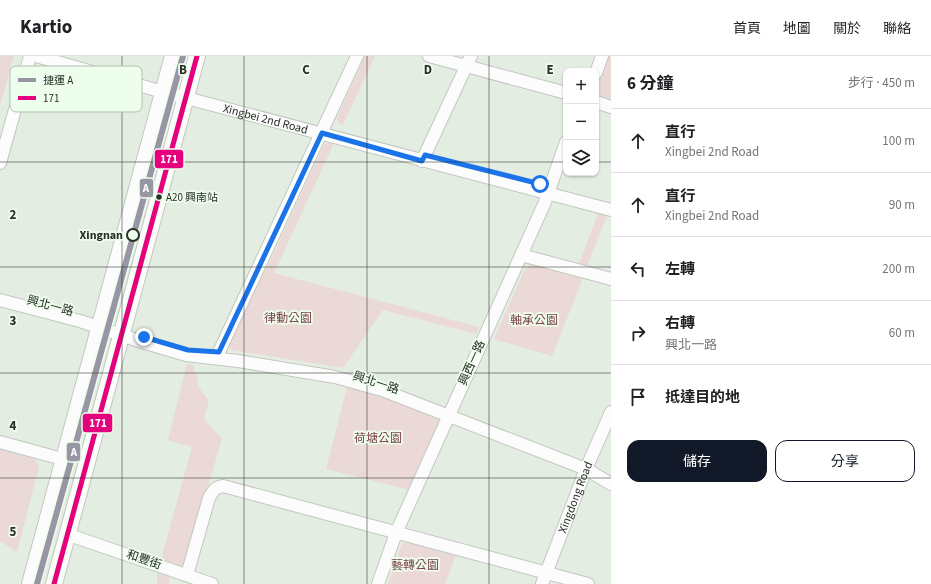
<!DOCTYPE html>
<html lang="zh-TW">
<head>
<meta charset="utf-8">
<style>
  :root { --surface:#fff; --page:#f6f6f6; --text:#202124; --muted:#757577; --line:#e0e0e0; --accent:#111827 }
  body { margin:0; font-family:"Source Sans 3","Noto Sans TC",sans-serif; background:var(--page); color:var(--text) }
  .controls { position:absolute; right:12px; top:12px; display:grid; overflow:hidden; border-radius:8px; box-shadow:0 1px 3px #0004 }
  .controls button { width:36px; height:36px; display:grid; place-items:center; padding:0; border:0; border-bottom:1px solid var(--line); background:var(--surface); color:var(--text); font:20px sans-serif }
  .stop { position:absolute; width:12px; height:12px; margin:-9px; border:3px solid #1a73e8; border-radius:50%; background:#fff }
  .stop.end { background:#1a73e8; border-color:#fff; box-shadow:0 1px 4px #0008 }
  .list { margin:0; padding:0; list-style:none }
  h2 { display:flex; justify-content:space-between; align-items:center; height:52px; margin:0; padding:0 16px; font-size:17px }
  h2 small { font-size:13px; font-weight:400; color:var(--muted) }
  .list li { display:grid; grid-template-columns:26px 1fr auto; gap:12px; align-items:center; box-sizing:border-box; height:64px; padding:0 16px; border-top:1px solid var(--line) }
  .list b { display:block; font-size:15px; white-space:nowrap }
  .list p { margin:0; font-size:13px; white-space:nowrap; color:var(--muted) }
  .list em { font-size:13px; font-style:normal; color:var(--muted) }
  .actions { display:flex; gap:8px; padding:12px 16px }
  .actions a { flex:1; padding:9px 0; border:1px solid var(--accent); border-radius:12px; text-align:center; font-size:14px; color:var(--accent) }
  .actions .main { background:var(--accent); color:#fff }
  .icon { flex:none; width:22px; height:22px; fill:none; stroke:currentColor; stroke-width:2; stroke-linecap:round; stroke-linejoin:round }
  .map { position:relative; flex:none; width:611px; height:528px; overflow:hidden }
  header { display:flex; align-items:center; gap:24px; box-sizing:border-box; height:56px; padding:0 20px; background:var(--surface); border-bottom:1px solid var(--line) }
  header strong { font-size:19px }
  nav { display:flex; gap:22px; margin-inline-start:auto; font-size:14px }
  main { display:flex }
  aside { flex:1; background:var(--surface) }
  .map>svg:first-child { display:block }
  .green { fill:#ead9d6 }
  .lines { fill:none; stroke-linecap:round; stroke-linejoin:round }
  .minor-casing { stroke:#c2c8c0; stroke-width:14 }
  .major-casing { stroke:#c2c8c0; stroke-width:18 }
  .minor { stroke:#fbfcfb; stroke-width:12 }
  .major { stroke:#fbfcfb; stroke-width:16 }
  .bus-1-casing { stroke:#eefeec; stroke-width:8 }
  .bus-1 { stroke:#e5007d; stroke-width:5 }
  .metro-1-casing { stroke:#eefeec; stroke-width:9 }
  .metro-1 { stroke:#9896a4; stroke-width:6 }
  .route { stroke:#1a73e8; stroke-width:5 }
  .grid { fill:none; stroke:#292f28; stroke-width:1; stroke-opacity:0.55 }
  .bus-dot { fill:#292f28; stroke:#eefeec; stroke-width:1.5 }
  .stop-dot { fill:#eefeec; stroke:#292f28; stroke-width:2 }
  .labels { text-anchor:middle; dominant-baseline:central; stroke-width:3.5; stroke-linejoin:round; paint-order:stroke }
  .bus-label { font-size:11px; fill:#292f28; stroke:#eefeec; text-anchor:start }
  .street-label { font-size:12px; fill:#292f28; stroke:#eefeec }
  .stop-label { font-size:12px; font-weight:bold; fill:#292f28; stroke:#eefeec; text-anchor:end }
  .park-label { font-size:12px; fill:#7c424c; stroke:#eefeec }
  .key { fill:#eefeec; stroke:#b3c0b1; stroke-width:1 }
  .key-label { font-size:11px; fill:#292f28 }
  .grid-label { font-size:13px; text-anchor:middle; font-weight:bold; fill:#292f28; stroke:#eefeec; stroke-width:3.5; stroke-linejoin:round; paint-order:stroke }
  .line-badge { stroke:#eefeec; stroke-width:1.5 }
  .badge-label { font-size:11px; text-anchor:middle; font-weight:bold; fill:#fff }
</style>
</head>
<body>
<header>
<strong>Kartio</strong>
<nav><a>首頁</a><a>地圖</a><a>關於</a><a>聯絡</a></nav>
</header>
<main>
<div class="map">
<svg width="611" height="528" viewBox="0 0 611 528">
  <rect width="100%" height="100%" fill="#e4ede2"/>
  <!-- green -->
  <path class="green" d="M0 0H14L0 50Z
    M365 0H375L343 69 338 66 337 62Z
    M606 0H611V44L602 41 596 37V29Z
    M327 87H334L274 217 479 271 476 278 383 254 343 312 232 294 227 287 262 213 266 214 324 89Z
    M598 157 607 159 587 210 579 208Z
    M533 208 583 222 552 300 494 283 524 215 529 210Z
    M187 308 194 309V314L197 318 198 330 208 344V350L204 362 214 375 222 382 187 505 185 509 181 511 161 504 192 391 168 384Z
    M348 328 438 359 440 368 410 434 326 413Z
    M0 392C14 395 33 396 39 411L17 496 0 485Z
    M409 486 456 499 445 528H388L401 490 403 487Z
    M157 517 169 521V528H157Z"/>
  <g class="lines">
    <!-- minor casing -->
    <g class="minor-casing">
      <g id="minor">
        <path id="s1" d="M36 0 156 34 611 154"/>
        <path d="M429 0 566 37"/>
        <path d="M596 17 602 0"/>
        <path d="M596 46 611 51"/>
        <path d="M422 105 471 0"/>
        <path d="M0 107 30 0"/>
        <path d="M521 199 611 223"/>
        <path d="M0 244 80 265 139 285 186 299 238 305 335 321 382 334 586 413 611 428"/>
        <path d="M213 302 219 296 357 0"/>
        <path d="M0 386 55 401"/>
        <path d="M75 481 212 528"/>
        <path d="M187 519 209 442C213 435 215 431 223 430L588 528"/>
        <path d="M378 528 396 477 545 146 566 86"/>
        <path id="s2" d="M542 528 586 413 611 356"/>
      </g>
    </g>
    <!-- major casing -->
    <g class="major-casing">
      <path id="major" d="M30 528 173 0
        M54 528 197 0"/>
    </g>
    <!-- minor -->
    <use href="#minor" class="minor"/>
    <!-- major -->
    <use href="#major" class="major"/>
    <!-- bus-1 casing -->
    <g class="bus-1-casing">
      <path id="bus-1" d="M54 528 197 0"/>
    </g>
    <!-- bus-1 -->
    <use href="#bus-1" class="bus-1"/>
    <!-- metro-1 casing -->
    <g class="metro-1-casing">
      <path id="metro-1" d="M37 528 183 0"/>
    </g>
    <!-- metro-1 -->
    <use href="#metro-1" class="metro-1"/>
  </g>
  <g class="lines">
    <!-- route -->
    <path class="route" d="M144 281 188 294 219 296 322 77 422 105 425 99 540 128"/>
  </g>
  <!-- grid -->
  <path class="grid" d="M122 0V528M244 0V528M367 0V528M489 0V528M0 106H566M596 106H611M0 211H611M0 317H611M0 422H611"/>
  <!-- markers -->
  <circle class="bus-dot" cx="159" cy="141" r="3.5"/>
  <circle class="stop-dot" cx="133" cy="179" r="6"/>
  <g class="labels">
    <!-- bus labels -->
    <g class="bus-label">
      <text x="166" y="141">A20 興南站</text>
    </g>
    <!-- street labels -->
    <g class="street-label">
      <text stroke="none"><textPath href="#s1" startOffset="238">Xingbei 2nd Road</textPath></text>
      <text transform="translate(50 250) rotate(15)">興北一路</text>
      <text transform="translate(472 307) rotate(-66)">興西一路</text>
      <text transform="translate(376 327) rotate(18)">興北一路</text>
      <text stroke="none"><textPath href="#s2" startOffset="93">Xingdong Road</textPath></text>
      <text transform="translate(144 504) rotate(19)">和豐街</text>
    </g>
    <!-- stop labels -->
    <g class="stop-label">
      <text x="123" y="179">Xingnan</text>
    </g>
    <!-- park labels -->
    <g class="park-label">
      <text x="288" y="262">律動公園</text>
      <text x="534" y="264">軸承公園</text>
      <text x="378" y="382">荷塘公園</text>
      <text x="415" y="509">藝轉公園</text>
    </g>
  </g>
  <!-- legend -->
  <rect x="10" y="10" width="132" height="46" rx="6" class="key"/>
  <rect x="18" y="22" width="18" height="4" fill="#9896a4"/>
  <rect x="18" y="40" width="18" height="4" fill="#e5007d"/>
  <g class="key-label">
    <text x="43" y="28">捷運 A</text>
    <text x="43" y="46">171</text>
  </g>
  <g class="grid-label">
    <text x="183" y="18">B</text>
    <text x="306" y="18">C</text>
    <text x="428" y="18">D</text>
    <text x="550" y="18">E</text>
    <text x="13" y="163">2</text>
    <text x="13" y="269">3</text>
    <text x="13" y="374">4</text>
    <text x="13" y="480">5</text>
  </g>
  <g class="line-badge">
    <rect x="154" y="93" width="30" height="20" rx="4" fill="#e5007d"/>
    <rect x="139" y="122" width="15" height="20" rx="4" fill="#9896a4"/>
    <rect x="82" y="357" width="31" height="20" rx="4" fill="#e5007d"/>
    <rect x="66" y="386" width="15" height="20" rx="4" fill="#9896a4"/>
  </g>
  <g class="badge-label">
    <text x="169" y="107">171</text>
    <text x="146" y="136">A</text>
    <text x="98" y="371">171</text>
    <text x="74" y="400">A</text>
  </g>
</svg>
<div class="controls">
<button>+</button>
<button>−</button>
<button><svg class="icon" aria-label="layers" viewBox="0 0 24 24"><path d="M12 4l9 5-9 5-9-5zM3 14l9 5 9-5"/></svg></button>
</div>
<div class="stop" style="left:540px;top:128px"></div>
<div class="stop end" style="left:144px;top:281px"></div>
</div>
<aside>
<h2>6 分鐘<small>步行 · 450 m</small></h2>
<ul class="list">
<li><svg class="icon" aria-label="ahead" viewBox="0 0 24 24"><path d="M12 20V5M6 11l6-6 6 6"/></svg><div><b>直行</b><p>Xingbei 2nd Road</p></div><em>100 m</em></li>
<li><svg class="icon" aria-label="ahead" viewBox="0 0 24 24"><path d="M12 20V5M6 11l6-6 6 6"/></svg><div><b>直行</b><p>Xingbei 2nd Road</p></div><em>90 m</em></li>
<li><svg class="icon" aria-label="left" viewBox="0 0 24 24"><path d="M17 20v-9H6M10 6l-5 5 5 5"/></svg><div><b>左轉</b></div><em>200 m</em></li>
<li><svg class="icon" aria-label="right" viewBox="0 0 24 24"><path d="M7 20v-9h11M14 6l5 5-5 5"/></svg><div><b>右轉</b><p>興北一路</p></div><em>60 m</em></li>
<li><svg class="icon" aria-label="arrive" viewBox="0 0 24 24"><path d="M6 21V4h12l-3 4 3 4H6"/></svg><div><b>抵達目的地</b></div></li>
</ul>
<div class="actions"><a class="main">儲存</a><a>分享</a></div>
</aside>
</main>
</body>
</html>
